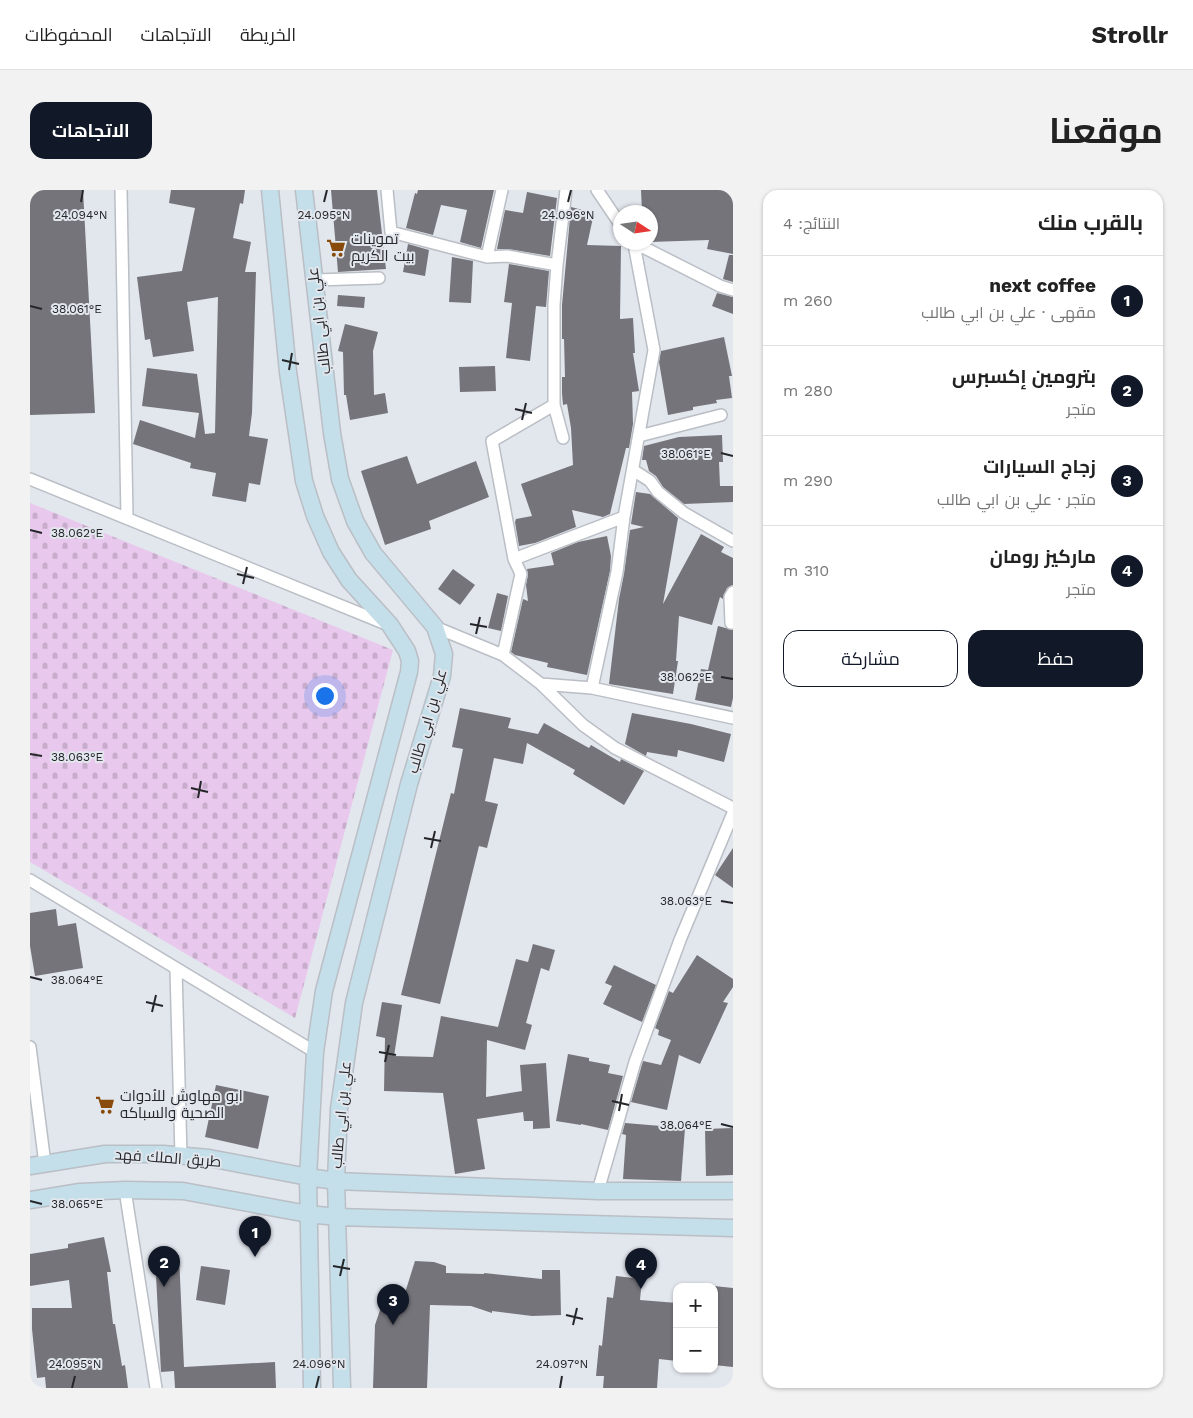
<!DOCTYPE html>
<html lang="ar">
<head>
<meta charset="utf-8">
<style>
  :root { --surface:#fff; --page:#f2f2f2; --text:#222; --muted:#767676; --line:#e0e0e0; --accent:#111827 }
  body { margin:0; font-family:"Work Sans",Cairo,sans-serif; background:var(--page); color:var(--text); direction:rtl }
  .controls { position:absolute; right:15px; bottom:15px; display:grid; overflow:hidden; border-radius:10px; box-shadow:0 1px 4px #0004 }
  .controls button { width:45px; height:45px; display:grid; place-items:center; padding:0; border:0; border-bottom:1px solid var(--line); background:var(--surface); color:var(--text); font:25px sans-serif }
  .compass { position:absolute; left:583px; top:15px; width:45px; height:45px; border-radius:50%; background:var(--surface); box-shadow:0 1px 4px #0004; rotate:102deg }
  .you { position:absolute; left:294px; top:505px; width:18px; height:18px; margin:-12px; border:4px solid #fff; border-radius:50%; background:#1a73e8; box-shadow:0 0 0 8px #1a73e833 }
  .badge { display:grid; place-items:center; width:32px; height:32px; border-radius:50%; background:var(--accent); color:#fff; font-size:16px; font-weight:700 }
  .pin { position:absolute; translate:-50% -41px; filter:drop-shadow(0 1px 2px #0008) }
  .pin::after { content:''; position:absolute; top:26px; width:18px; height:15px; background:inherit; clip-path:polygon(0 0,100% 0,50% 100%) }
  .list { margin:0; padding:0; list-style:none }
  h2 { display:flex; justify-content:space-between; align-items:center; height:65px; margin:0; padding:0 20px; font-size:21px }
  h2 small { font-size:16px; font-weight:400; color:var(--muted) }
  .list li { display:grid; grid-template-columns:32px 1fr auto; gap:15px; align-items:center; box-sizing:border-box; height:90px; padding:0 20px; border-top:1px solid var(--line) }
  .list b { display:block; font-size:19px; white-space:nowrap }
  .list p { margin:0; font-size:16px; white-space:nowrap; color:var(--muted) }
  .list em { font-size:16px; font-style:normal; color:var(--muted) }
  .actions { display:flex; gap:10px; padding:15px 20px }
  .actions a { flex:1; padding:11px 0; border:1px solid var(--accent); border-radius:15px; text-align:center; font-size:18px; color:var(--accent) }
  .actions .main { background:var(--accent); color:#fff }
  .map { position:relative; flex:none; width:703px; height:1198px; overflow:hidden; direction:ltr; border-radius:15px }
  header { display:flex; align-items:center; gap:30px; box-sizing:border-box; height:70px; padding:0 25px; background:var(--surface); border-bottom:1px solid var(--line) }
  header strong { font-size:24px }
  nav { display:flex; gap:28px; margin-inline-start:auto; font-size:18px }
  .intro { display:flex; align-items:center; justify-content:space-between; box-sizing:border-box; height:120px; padding:0 30px }
  h1 { margin:0; font-size:35px }
  .button { padding:12px 22px; border-radius:15px; background:var(--accent); color:#fff; font-size:18px; font-weight:700 }
  main { display:flex; gap:30px; padding:0 30px }
  aside { flex:1; background:var(--surface); border-radius:15px; box-shadow:0 1px 4px #0004 }
  .map>svg:first-child { display:block }
  .cemetery { fill:url(#cemetery-stones) }
  .building { fill:#75747b }
  .lines { fill:none; stroke-linecap:round; stroke-linejoin:round }
  .street-casing { stroke:#babec5; stroke-width:14 }
  .secondary-casing { stroke:#babec5; stroke-width:19 }
  .street { stroke:#fff; stroke-width:11 }
  .secondary { stroke:#c4dfe9; stroke-width:16 }
  .ticks { fill:none; stroke:#252629; stroke-width:2 }
  .labels { text-anchor:middle; dominant-baseline:central; stroke-width:4; stroke-linejoin:round; paint-order:stroke }
  .poi-label { font-size:15px; fill:#252629; stroke:#e2e6ed; text-anchor:start }
  .street-label { font-size:15px; fill:#252629; stroke:#e2e6ed }
  .ticks-label { font-size:12px; text-anchor:middle; fill:#252629; stroke:#e2e6ed; stroke-width:4; stroke-linejoin:round; paint-order:stroke }
</style>
</head>
<body>
<header>
<strong>Strollr</strong>
<nav><a>الخريطة</a><a>الاتجاهات</a><a>المحفوظات</a></nav>
</header>
<div class="intro"><h1>موقعنا</h1><a class="button">الاتجاهات</a></div>
<main>
<aside>
<h2>بالقرب منك<small>النتائج: 4</small></h2>
<ul class="list">
<li><span class="badge">1</span><div><b>next coffee</b><p>مقهى · علي بن ابي طالب</p></div><em>260 m</em></li>
<li><span class="badge">2</span><div><b>بترومين إكسبرس</b><p>متجر</p></div><em>280 m</em></li>
<li><span class="badge">3</span><div><b>زجاج السيارات</b><p>متجر · علي بن ابي طالب</p></div><em>290 m</em></li>
<li><span class="badge">4</span><div><b>ماركيز رومان</b><p>متجر</p></div><em>310 m</em></li>
</ul>
<div class="actions"><a class="main">حفظ</a><a>مشاركة</a></div>
</aside>
<div class="map">
<svg width="703" height="1198" viewBox="0 0 703 1198">
  <defs>
    <pattern id="cemetery-stones" width="16" height="16" patternUnits="userSpaceOnUse" patternTransform="scale(1.25)"><rect width="16" height="16" fill="#e9c8ed"/><path d="M2 7V4a2 2 0 0 1 4 0v3zM10 15v-3a2 2 0 0 1 4 0v3z" fill="#c8accb"/></pattern>
  </defs>
  <rect width="100%" height="100%" fill="#e2e6ed"/>
  <!-- cemetery -->
  <path class="cemetery" d="M0 313 363 460 265 828 0 672Z"/>
  <!-- building -->
  <path class="building" d="M0 0H53L65 223 0 225Z
    M141 0H215L213 14 210 13 203 48 221 52 215 82H226L222 223 219 246 238 249 230 295 219 293 216 312 182 306 186 283 160 278 161 273 103 254 110 230 165 248 169 223 112 216 117 178 167 184 175 244 185 243 188 107 157 112 164 161 123 167 120 149 115 150 107 87 152 81 165 18 139 13Z
    M301 0H347L356 79 308 82Z
    M388 0H464L451 58 430 52 437 20 411 15 403 45 376 38 385 3 387 4Z
    M611 0H703V64L677 59 679 50 620 52V22H612Z
    M497 2 527 8 520 66 478 59H467L475 20 493 23Z
    M541 17 564 23 557 55 591 56 590 129 603 128 605 163H603L609 201 602 202 603 234 599 258H596L580 324 573 327 542 320 546 337 505 353 489 356 485 332 486 329 502 326 491 294 543 275 541 238 537 214 533 215 532 203V187H535L534 149H532V115Z
    M378 54 399 60 395 86 373 82Z
    M699 65H703V92L693 89Z
    M422 67 443 71 441 113 419 112Z
    M479 74 519 81 516 117 506 116 500 171 476 168 482 113 474 112Z
    M687 103 703 107V124L682 116Z
    M308 105 335 107 334 118 307 116Z
    M315 134 348 142 343 161 344 205 355 203 358 223 320 230 316 205H314L313 162 308 161Z
    M694 147 702 186H699L702 208 686 210 687 213 663 217V220L638 225 629 172 631 161Z
    M465 176 466 201 430 202 429 177Z
    M692 245 693 272H689L690 296H703V312L654 314 633 297 626 286 619 281 616 270H612L614 256 649 247Z
    M377 266 387 294 446 271 459 307 399 331 401 339 355 355 331 281Z
    M606 302 620 304 648 328 633 414 671 344 694 357 691 362 703 368V395L697 398 693 409 690 407 682 435 649 426 646 471H648L643 504 579 494 589 409 594 384 600 340 614 337 601 334Z
    M577 346 581 366 580 381 557 485 517 477 518 473 485 465 481 462 493 409 498 411 496 395 498 385 497 379 524 375 521 363 548 352Z
    M423 379 445 395 430 415 408 399Z
    M467 403 478 406 471 441 458 438Z
    M688 436 703 440V508L701 517 665 510 671 479 678 480Z
    M430 518 481 528 478 538 508 544 514 533 559 558 561 555 590 572 591 569 614 581 594 615 543 584 545 580 497 553 493 574 464 568 455 611 468 614 457 658 449 656 410 814 371 805 421 603 424 604 433 559 422 557Z
    M602 523 661 534 701 544 694 572 648 560 647 567 617 562 616 566 595 554Z
    M703 658V698L685 685Z
    M26 719 28 736 46 733 53 778 5 786 0 756V723Z
    M503 754 525 760 519 781 511 778 496 833 502 835 495 860 457 850 456 907 492 901 490 875 516 873 520 938 503 939V931H494L493 922 447 929 455 979 425 984 413 903 354 901 355 848 346 846 352 812 372 815 364 866 403 867 411 826 468 837 486 769 498 772Z
    M667 765 703 789V797L693 812 698 813 670 874 649 865 637 920 601 912 613 871 631 875 641 850 628 845 629 840 625 838 639 801 643 803Z
    M584 775 626 795 612 832 573 814 582 796 575 793Z
    M538 864 559 868V871L580 875 578 883 593 886 578 940 551 934V935L526 931Z
    M186 895 239 906 228 959 175 947Z
    M595 933 655 938 651 991 593 989 596 945 592 944Z
    M703 938V985L676 986 675 939Z
    M74 1047 81 1082H77L83 1134H85L92 1176 95 1175 98 1198H16L15 1187 7 1188 2 1139V1118H42L39 1090 0 1096V1064L38 1058V1054Z
    M149 1065 154 1177 245 1172 246 1198H145L144 1181 131 1182 125 1066Z
    M385 1071 404 1072 416 1076V1083L454 1084V1083L512 1089V1080H530L531 1125 502 1126 462 1121V1123L441 1116 400 1115 397 1198H343L345 1135 355 1105 374 1106Z
    M171 1076 200 1080 195 1115 166 1110Z
    M586 1086 612 1089 610 1110 647 1113V1171L629 1169 627 1198H573L574 1186H566L569 1155 572 1156 577 1107 583 1108Z
    M684 1096 703 1098V1177L684 1175Z"/>
  <g class="lines">
    <!-- street casing -->
    <g class="street-casing">
      <path id="street" d="M91 0 97 327
        M357 0 361 42 457 67 477 66 527 75
        M567 0 590 34
        M603 52 690 96 703 100
        M457 67 472 0
        M285 90 349 88
        M609 246 691 225
        M533 248 524 215V115L527 75 536 0
        M603 280 620 291 628 302 654 323 703 351
        M0 289 356 434
        M484 369 462 251 524 215
        M703 402 700 407 701 433H703
        M405 437 473 465 511 494 562 498 703 528
        M473 465 491 384 484 369 594 327
        M511 494 553 535 585 558 703 618
        M562 498 587 382 594 327 624 160 604 54
        M0 690 285 862
        M146 779 151 966
        M0 857 15 974
        M95 1000 126 1198
        M568 1001 605 872 650 750 703 623"/>
    </g>
    <!-- secondary casing -->
    <g class="secondary-casing">
      <path id="secondary" d="M240 0 258 182 274 291 285 326 301 362 319 390 360 435 377 461 380 471 379 482 294 801 285 862 278 987 282 1198
        M274 0 302 243 310 289 325 331 343 363 405 437 414 464 412 486 379 594 324 813 309 919 306 991 312 1198
        M0 976 75 964H133L179 968 278 987 306 991 568 1001H703
        M0 1010 50 1002 95 1000 153 1001 278 1024 307 1027 703 1038"/>
    </g>
    <!-- street -->
    <use href="#street" class="street"/>
    <!-- secondary -->
    <use href="#secondary" class="secondary"/>
  </g>
  <!-- ticks -->
  <path class="ticks" d="M51 12 53 0M294 12 297 0M538 12 541 0M0 116 12 119M252 170 269 174M259 180 262 163M485 219 502 223M492 230 496 213M691 263 703 266M0 340 12 343M207 384 224 388M213 394 217 377M440 434 457 437M446 444 450 427M691 487 703 489M0 564 12 566M161 598 178 602M168 608 171 591M394 648 411 651M401 658 405 641M691 711 703 713M0 787 12 790M116 812 133 816M122 822 126 805M349 862 366 865M355 872 359 855M582 911 599 915M589 921 592 904M691 934 703 937M0 1011 12 1014M303 1076 320 1079M310 1086 314 1069M536 1125 553 1129M543 1135 547 1118M42 1198 45 1186M286 1198 289 1186M530 1198 532 1186"/>
  <!-- icons -->
  <defs>
    <g id="supermarket-bare" transform="scale(1.5)"><path d="M-6-5.5h2.5l.6 2H6L4.5 2H-2.5L-4.4-4H-6ZM-1.5 3.2a1.3 1.3 0 1 0 .1 0ZM3 3.2a1.3 1.3 0 1 0 .1 0Z" fill="#884b0b" stroke="#e2e6ed" stroke-width="2.5" paint-order="stroke"/></g>
  </defs>
  <g fill-rule="evenodd">
    <use href="#supermarket-bare" x="306" y="58"/>
    <use href="#supermarket-bare" x="75" y="915"/>
  </g>
  <g class="labels">
    <!-- poi labels -->
    <g class="poi-label">
      <text x="321" y="49">تموينات<tspan x="321" dy="17">بيت الكريم</tspan></text>
      <text x="90" y="906">ابو مهاوش للأدوات<tspan x="90" dy="17">الصحية والسباكه</tspan></text>
    </g>
    <!-- street labels -->
    <g class="street-label">
      <text transform="translate(289 131) rotate(-97)">علي بن ابي طالب</text>
      <text transform="translate(397 531) rotate(-74)">علي بن ابي طالب</text>
      <text transform="translate(311 925) rotate(-85)">علي بن ابي طالب</text>
      <text transform="translate(138 968) rotate(4)">طريق الملك فهد</text>
    </g>
  </g>
  <g class="ticks-label">
    <text x="51" y="29">24.094°N</text>
    <text x="294" y="29">24.095°N</text>
    <text x="538" y="29">24.096°N</text>
    <text x="47" y="123">38.061°E</text>
    <text x="656" y="268">38.061°E</text>
    <text x="47" y="347">38.062°E</text>
    <text x="656" y="491">38.062°E</text>
    <text x="47" y="571">38.063°E</text>
    <text x="656" y="715">38.063°E</text>
    <text x="47" y="794">38.064°E</text>
    <text x="656" y="939">38.064°E</text>
    <text x="47" y="1018">38.065°E</text>
    <text x="45" y="1178">24.095°N</text>
    <text x="289" y="1178">24.096°N</text>
    <text x="532" y="1178">24.097°N</text>
  </g>
</svg>
<div class="controls">
<button>+</button>
<button>−</button>
</div>
<svg class="compass" viewBox="-18 -18 36 36"><path d="M0-13l5 13h-10z" fill="#e53935"/><path d="M0 13l5-13h-10z" fill="#767676"/></svg>
<div class="you"></div>
<div class="pin badge" style="left:225px;top:1067px">1</div>
<div class="pin badge" style="left:134px;top:1097px">2</div>
<div class="pin badge" style="left:363px;top:1135px">3</div>
<div class="pin badge" style="left:611px;top:1099px">4</div>
</div>
</main>
</body>
</html>
